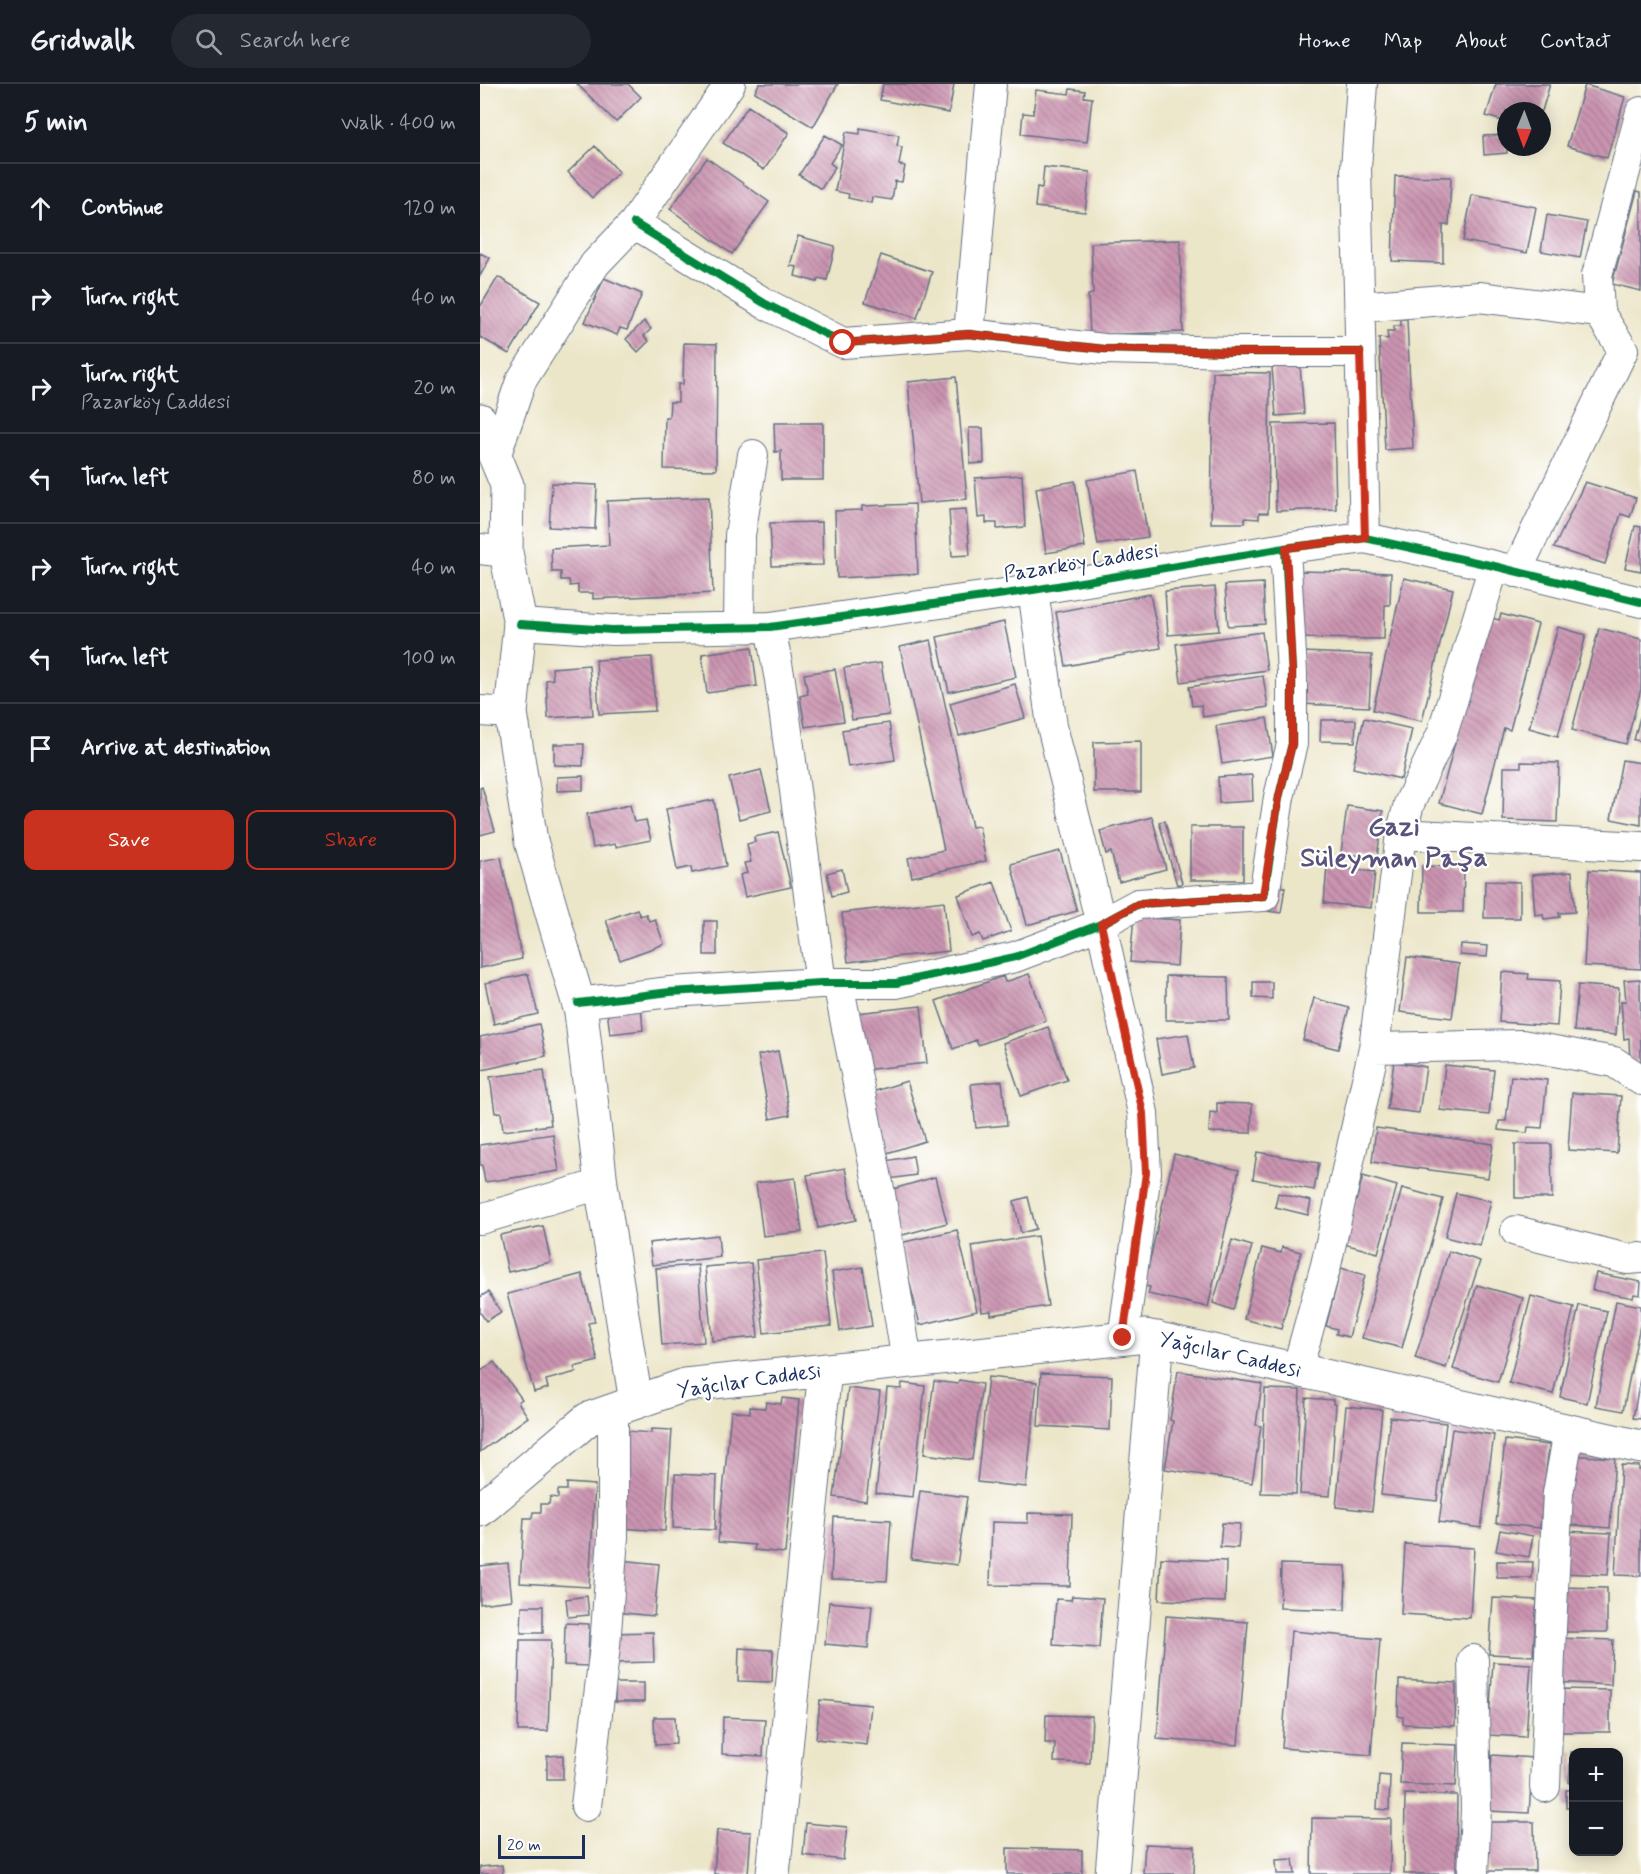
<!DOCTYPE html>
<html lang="en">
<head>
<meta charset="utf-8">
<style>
  :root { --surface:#171b24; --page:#242831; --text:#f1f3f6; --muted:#9ea1a6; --line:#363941; --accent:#c8321e }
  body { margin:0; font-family:Mynerve,sans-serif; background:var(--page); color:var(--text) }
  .controls { position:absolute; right:18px; bottom:18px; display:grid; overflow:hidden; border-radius:12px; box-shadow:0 3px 15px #0003 }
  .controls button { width:54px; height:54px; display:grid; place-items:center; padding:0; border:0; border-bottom:2px solid var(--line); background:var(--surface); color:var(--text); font:30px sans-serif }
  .compass { position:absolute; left:1017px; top:18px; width:54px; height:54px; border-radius:50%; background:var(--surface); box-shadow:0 3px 15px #0003; rotate:181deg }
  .scale { position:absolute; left:18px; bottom:15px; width:87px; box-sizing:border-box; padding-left:6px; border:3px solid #1b2f5e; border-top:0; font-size:16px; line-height:21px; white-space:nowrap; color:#1b2f5e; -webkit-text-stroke:4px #fff; paint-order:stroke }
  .stop { position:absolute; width:18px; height:18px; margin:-14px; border:4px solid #c8321e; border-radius:50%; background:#fff }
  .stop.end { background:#c8321e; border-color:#fff; box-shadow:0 2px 6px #0008 }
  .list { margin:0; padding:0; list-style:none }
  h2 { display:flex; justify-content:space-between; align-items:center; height:78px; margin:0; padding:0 24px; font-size:26px }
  h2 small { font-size:20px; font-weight:400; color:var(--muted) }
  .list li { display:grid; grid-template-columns:39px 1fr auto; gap:18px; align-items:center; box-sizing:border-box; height:90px; padding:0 24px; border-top:2px solid var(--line) }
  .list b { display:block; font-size:22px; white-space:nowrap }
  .list p { margin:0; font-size:20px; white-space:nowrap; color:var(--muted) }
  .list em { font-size:20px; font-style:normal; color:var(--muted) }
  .actions { display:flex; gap:12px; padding:18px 24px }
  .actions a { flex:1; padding:14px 0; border:2px solid var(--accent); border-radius:12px; text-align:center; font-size:21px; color:var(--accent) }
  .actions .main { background:var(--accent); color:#fff }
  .icon { flex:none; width:33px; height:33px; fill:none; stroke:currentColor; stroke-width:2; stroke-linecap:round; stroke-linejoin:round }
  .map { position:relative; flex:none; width:1161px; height:1790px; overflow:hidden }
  header { display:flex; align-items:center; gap:36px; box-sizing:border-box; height:84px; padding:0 30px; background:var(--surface); border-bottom:2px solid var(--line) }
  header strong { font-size:28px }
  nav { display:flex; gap:33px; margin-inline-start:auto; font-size:21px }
  .search { width:420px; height:54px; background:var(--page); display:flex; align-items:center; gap:15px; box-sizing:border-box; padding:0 21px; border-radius:33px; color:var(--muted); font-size:22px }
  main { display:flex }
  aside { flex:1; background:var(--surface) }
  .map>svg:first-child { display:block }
  .building { fill:url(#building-back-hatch) }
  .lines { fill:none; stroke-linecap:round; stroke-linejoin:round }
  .minor-casing { stroke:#646f83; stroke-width:32 }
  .tertiary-casing { stroke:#646f83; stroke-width:35 }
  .secondary-casing { stroke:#646f83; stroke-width:35 }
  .minor { stroke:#fff; stroke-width:30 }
  .tertiary { stroke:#fff; stroke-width:33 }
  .secondary { stroke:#fff; stroke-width:33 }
  .cycleway-casing { stroke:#fff; stroke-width:11 }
  .cycleway { stroke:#00873e; stroke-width:8 }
  .route { stroke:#c8321e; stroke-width:8 }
  .labels { text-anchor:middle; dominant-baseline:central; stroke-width:4.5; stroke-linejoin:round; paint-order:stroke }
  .street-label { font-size:21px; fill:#1b2f5e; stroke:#fff }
  .district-label { font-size:27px; font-weight:bold; fill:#59527b; stroke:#fff }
</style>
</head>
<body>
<header>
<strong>Gridwalk</strong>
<div class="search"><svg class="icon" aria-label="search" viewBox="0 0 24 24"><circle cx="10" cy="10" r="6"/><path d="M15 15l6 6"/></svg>Search here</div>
<nav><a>Home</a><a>Map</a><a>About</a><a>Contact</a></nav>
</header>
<main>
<aside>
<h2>5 min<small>Walk · 400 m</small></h2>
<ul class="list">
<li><svg class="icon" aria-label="ahead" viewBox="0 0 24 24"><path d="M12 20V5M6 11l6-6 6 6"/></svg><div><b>Continue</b></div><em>120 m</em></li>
<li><svg class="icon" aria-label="right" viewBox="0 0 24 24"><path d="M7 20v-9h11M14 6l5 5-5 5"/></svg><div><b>Turn right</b></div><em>40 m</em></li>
<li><svg class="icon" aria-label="right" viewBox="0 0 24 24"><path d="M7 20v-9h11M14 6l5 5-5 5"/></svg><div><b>Turn right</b><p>Pazarköy Caddesi</p></div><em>20 m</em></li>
<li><svg class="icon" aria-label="left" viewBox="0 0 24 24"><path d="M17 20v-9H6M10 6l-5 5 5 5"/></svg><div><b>Turn left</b></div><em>80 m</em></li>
<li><svg class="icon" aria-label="right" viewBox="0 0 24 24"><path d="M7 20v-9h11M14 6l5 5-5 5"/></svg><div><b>Turn right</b></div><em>40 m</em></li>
<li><svg class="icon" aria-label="left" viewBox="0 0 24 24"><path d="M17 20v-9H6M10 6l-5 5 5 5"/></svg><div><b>Turn left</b></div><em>100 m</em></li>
<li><svg class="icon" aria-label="arrive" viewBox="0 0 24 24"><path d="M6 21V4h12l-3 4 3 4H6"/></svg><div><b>Arrive at destination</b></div></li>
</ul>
<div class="actions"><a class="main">Save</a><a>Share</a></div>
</aside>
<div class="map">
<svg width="1161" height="1790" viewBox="0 0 1161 1790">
  <defs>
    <pattern id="building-back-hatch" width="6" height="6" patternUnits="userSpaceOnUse" patternTransform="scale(1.5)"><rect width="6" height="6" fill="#cb94b0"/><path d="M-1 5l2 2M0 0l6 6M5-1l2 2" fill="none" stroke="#a47992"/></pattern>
  </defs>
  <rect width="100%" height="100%" fill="#fff"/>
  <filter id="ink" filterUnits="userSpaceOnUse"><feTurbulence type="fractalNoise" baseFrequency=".0167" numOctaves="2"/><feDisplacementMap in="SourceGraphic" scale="12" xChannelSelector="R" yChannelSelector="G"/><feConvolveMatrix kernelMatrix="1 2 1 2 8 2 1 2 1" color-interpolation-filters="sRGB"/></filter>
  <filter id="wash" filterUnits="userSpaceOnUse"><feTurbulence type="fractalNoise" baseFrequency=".008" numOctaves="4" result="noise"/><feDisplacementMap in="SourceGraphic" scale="24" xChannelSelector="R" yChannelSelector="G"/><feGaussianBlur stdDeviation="1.35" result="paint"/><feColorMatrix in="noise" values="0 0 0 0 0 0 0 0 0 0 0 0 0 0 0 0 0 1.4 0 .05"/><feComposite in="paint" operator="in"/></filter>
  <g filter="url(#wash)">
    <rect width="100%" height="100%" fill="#ece6c9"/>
    <g id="blocks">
      <!-- building -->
      <path class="building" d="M97 0H148L161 13 136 38Z
        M279 0H358L333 43 275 8Z
        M403 0H474L469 29 400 16Z
        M1016 0H1070L1062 27H1026V38L1006 32Z
        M1105 1 1145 13 1127 74 1087 62Z
        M590 5 605 7 604 13 612 14 607 58 541 50 543 29 553 30 556 6 589 10Z
        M268 22 309 49 284 86 243 59Z
        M380 44 419 51 417 62 422 63 419 81 425 82 422 98 415 97 412 116 392 113 391 119 368 114 369 110 355 107 366 48 380 50Z
        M345 51 362 61 350 79 355 83 341 105 319 91Z
        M1026 51 1027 69 1004 71 1003 52Z
        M115 62 139 88 112 114 88 88Z
        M227 74 289 118 252 170 190 125Z
        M564 83 610 88 605 128 555 123 557 103 562 104Z
        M915 92 971 93 969 141H963V179L912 177Z
        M1157 107 1161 108V207L1132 200Z
        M992 111 1056 123 1047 169 983 157Z
        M1067 131 1107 138 1100 174 1061 167Z
        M318 152 355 162 347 196 339 194 337 198 315 192 317 183 310 182Z
        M700 156 703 248 610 251 608 211 613 210 611 159Z
        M0 169 10 174 0 192Z
        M401 171 452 188 437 234 385 218Z
        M18 193 60 218 29 270 0 253V223Z
        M124 194 162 210 147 246 140 244 137 251 105 238Z
        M921 236H927L933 364 905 366 899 254 908 255 907 247H914V242H921Z
        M164 237 171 245 164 252 169 257 158 268 146 255Z
        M204 259 237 260 236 386 184 385 185 333H189L190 318H198V300H203Z
        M819 269 824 330 796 332 791 271Z
        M733 288 790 289 788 429H779V435L765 434V439H731Z
        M476 293 487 415 439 419 428 298Z
        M294 339H343V396H301V367L295 368Z
        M854 339 856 425 796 427 793 340Z
        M489 344H503L504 379 490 380Z
        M657 387 668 453 618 461 607 396Z
        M542 391 545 443 517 445V439H506V433L498 434 495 394Z
        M595 397 605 463 566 469 556 404Z
        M1105 398 1156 414 1150 433 1141 430 1125 480 1074 464Z
        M72 399 117 401 115 445 69 443Z
        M229 413 233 509 113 515V509H98V501L90 502 89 496H81V488H72L71 464 129 461 127 417Z
        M435 420 438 490 357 494 355 427 382 426V422Z
        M486 425 490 471 472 472 469 426Z
        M342 438 343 481 292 482 290 439Z
        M1155 442 1161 443V487L1145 484Z
        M818 487 911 489 910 521H905L904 555 817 554Z
        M924 494 973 505 942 637 893 626Z
        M783 499 785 540 748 542 745 501Z
        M735 503 739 547 688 551 685 507Z
        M670 510 681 564 586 582 576 528Z
        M1021 530 1058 540 1030 646 1024 644 1002 730 959 719 1008 533 1019 536Z
        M524 538 536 593 469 608 457 553Z
        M1078 543 1106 551 1078 652 1049 644Z
        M1119 544 1161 555V605L1146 660 1092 646Z
        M782 548 787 586 701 598 696 560Z
        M451 556 492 743 499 742 506 777 432 793 428 774 464 766 420 563Z
        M272 563 277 602 227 609 222 570Z
        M823 568 892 571 889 623 820 620Z
        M172 573 175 627 119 630 116 576Z
        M401 579 409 631 372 636 364 584Z
        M109 581 113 631 68 634 66 596 73 595 72 584Z
        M355 585 364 637 325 643 320 612 328 610 324 590Z
        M783 592 788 623 723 633 721 621 712 622 709 603Z
        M535 600 545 634 479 652 470 619Z
        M1160 633H1161V657L1154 656Z
        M787 634 793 672 742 680 736 642Z
        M884 634 932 645 921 695 873 684Z
        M841 636H876L875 658 840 657Z
        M409 639 415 676 368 683 362 646Z
        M661 657V708H614V658Z
        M74 660H104L103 682 74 681Z
        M1142 676 1161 679V741L1131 735Z
        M1041 678 1079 679 1077 738 1023 736 1024 683H1041Z
        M281 686 291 727 259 735 249 694Z
        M772 691 773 717 739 719 738 693Z
        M103 692V706L77 707V693Z
        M2 703 15 747 0 751V704Z
        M234 716 246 782 212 789 211 783 197 786 186 725Z
        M150 721 154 738 166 736 171 756 136 763 135 760 113 764 107 730Z
        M867 722 903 727 897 774 861 769Z
        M672 733 686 785 639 798 631 768 626 770 620 747Z
        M685 737 702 799 697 801 679 738Z
        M710 743H763V796H710Z
        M298 748 311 803 265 813 260 791 267 789 264 779 271 778 267 760 275 758 274 753Z
        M580 767 597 827 547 841 531 780Z
        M21 773 42 875 0 884V777Z
        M847 782 895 788 891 824 844 819Z
        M942 782 984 783 983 828H941Z
        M362 785 367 808 352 812 347 789Z
        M1109 786 1161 789V885L1104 882Z
        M1092 788 1095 828 1079 829 1080 833 1064 835 1063 830 1055 831 1052 791Z
        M1005 797 1040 798V834H1004Z
        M514 798 531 847 503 857 500 850 492 853 478 811Z
        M791 802 805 803 801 829 788 827Z
        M464 817 469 867 368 878 362 829Z
        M157 825 160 832 166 830 169 837 175 835 184 860 140 876 126 836Z
        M654 833 700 836 697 882 650 878Z
        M224 837H237V871H224Z
        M981 860 1008 862 1007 873 980 871Z
        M927 873 979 880 972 934 920 928Z
        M1022 888 1049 890 1048 895 1080 897 1077 942 1019 938Z
        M48 890 58 930 14 940 5 899Z
        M549 890 566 937 498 961 496 956 473 965 456 917 523 892 525 898Z
        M686 892 748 893 749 936H686Z
        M1160 895 1161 977 1150 978 1149 954 1144 955 1141 917H1146L1144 896Z
        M773 898H792V915L773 914Z
        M1098 901 1139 904 1136 951 1094 947Z
        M834 914 869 924 858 965 823 956Z
        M161 922 163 946 130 950 127 926Z
        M441 922 447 979 383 986 377 929Z
        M59 940 66 972 2 986 0 953Z
        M568 943 587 996 541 1012 523 959Z
        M708 950 714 984 682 990 676 955Z
        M298 967 310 1031 290 1035 278 971Z
        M914 978 946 983 939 1029 907 1025Z
        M965 981 1014 986 1009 1031 960 1026Z
        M64 986 71 1041 23 1047 21 1028 15 1029 10 993Z
        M1031 992 1067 996 1062 1044 1048 1043 1047 1049 1018 1046 1019 1037H1026Z
        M427 997 445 1057 404 1070 386 1010Z
        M522 997 527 1041 496 1044 491 1000Z
        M1092 1009 1141 1012 1137 1069 1088 1066Z
        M737 1019 772 1020 771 1049 729 1048 730 1028 737 1029Z
        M896 1044 1013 1060 1008 1094 892 1078Z
        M73 1050 79 1087 5 1098 2 1081H0V1061Z
        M1035 1060H1071L1072 1114H1035Z
        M777 1068 839 1079 834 1106 773 1095Z
        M694 1070 759 1086 728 1223 668 1210 670 1203 664 1202Z
        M433 1072 436 1091 409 1095 406 1077Z
        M365 1084 376 1136 338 1144 327 1091Z
        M883 1092 917 1102 898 1169 864 1160Z
        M455 1093 467 1139 419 1152 406 1107Z
        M315 1094 322 1148 283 1152 276 1099Z
        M922 1104 963 1115 922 1264 882 1254Z
        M798 1109 831 1117 828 1131 795 1123Z
        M976 1109 1011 1117 1000 1162 965 1153Z
        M548 1113 556 1145 541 1149 534 1117Z
        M63 1142 71 1178 28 1188 20 1151Z
        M477 1146 497 1227 440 1241 420 1159Z
        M238 1151 240 1173 172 1181 169 1159Z
        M557 1152 568 1222 511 1231V1227L502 1228 492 1162Z
        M752 1156 772 1162 753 1226 733 1219Z
        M802 1163 821 1168 801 1245 764 1235 782 1164 801 1169Z
        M969 1167 1000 1177 966 1284 935 1274Z
        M343 1169 351 1242 284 1249 276 1176Z
        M271 1179 278 1253 232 1257 225 1183Z
        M218 1181 224 1258 182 1261 176 1184Z
        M383 1183 392 1242 360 1247 352 1188Z
        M861 1184 885 1191 869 1253 856 1250 857 1245 846 1242Z
        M1116 1189 1161 1198 1160 1211 1154 1210 1153 1214 1112 1206Z
        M102 1190 115 1238 108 1239 118 1277 94 1283 96 1288 66 1296 68 1304 54 1308 27 1210Z
        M997 1201 1043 1214 1018 1298 973 1285Z
        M8 1208 21 1228 6 1237 0 1228V1213Z
        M1051 1212 1094 1223 1073 1310 1029 1299Z
        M1136 1217 1161 1222V1236L1143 1327 1116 1322Z
        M1099 1221 1127 1227 1107 1319 1080 1313Z
        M14 1278 42 1315 38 1318 48 1333 0 1368V1288Z
        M698 1287 782 1300 776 1341 781 1342 772 1399 685 1385 693 1337 690 1336Z
        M561 1289 632 1292 630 1346 558 1342Z
        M508 1293 557 1298 546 1403 497 1398Z
        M1160 1295H1161V1335L1153 1334Z
        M479 1296 502 1300 492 1376 444 1370 454 1297 478 1300Z
        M422 1299 445 1302 433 1413 396 1409 407 1304 421 1305Z
        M368 1304 400 1308 386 1417 354 1413Z
        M785 1305 820 1306 816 1410 781 1409Z
        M302 1314 319 1316 305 1469 274 1466 275 1461 238 1458 251 1327 270 1329V1323L285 1324 286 1318 301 1320Z
        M826 1314 853 1316V1320H856L850 1412 820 1410Z
        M866 1322 902 1326 892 1427 856 1423Z
        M910 1333 966 1339 957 1417 901 1411Z
        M171 1345 192 1346 185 1447 139 1444 147 1347 171 1349Z
        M972 1345 1014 1351 1001 1444 959 1438Z
        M1025 1356 1069 1361 1060 1444 1016 1439Z
        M1088 1371 1135 1374 1130 1444 1083 1440Z
        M1141 1381 1159 1382V1386H1161V1492L1135 1491Z
        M195 1390 237 1392 235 1446 193 1444Z
        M87 1399 115 1401 109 1503 40 1499 44 1434H52L53 1428H61V1420H69L70 1413 78 1414V1406H87Z
        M440 1407 487 1413 477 1481 431 1475Z
        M548 1429 592 1430 590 1502 510 1501 512 1438 548 1439Z
        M354 1433 411 1436 407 1497 351 1495Z
        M742 1439 760 1440 758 1464 740 1463Z
        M1020 1446 1053 1452 1049 1473 1016 1467Z
        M1083 1447 1131 1449 1128 1491 1081 1489Z
        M925 1460 994 1464 990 1534 921 1530Z
        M681 1474 746 1477 745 1518 679 1516Z
        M140 1476 179 1480 174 1532 134 1528Z
        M1017 1477 1053 1478 1052 1494H1017Z
        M28 1479 32 1516 0 1520V1482Z
        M801 1480 866 1482 865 1526 800 1524Z
        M1078 1503 1127 1504V1548H1078Z
        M107 1512 109 1531 88 1533 86 1515Z
        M592 1512 623 1514 619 1564 573 1561 576 1515 591 1516Z
        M1013 1514 1057 1516 1053 1572 1009 1570Z
        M349 1518 392 1522 388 1564 345 1560Z
        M42 1522H63V1549H41Z
        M686 1532 768 1538 758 1661 677 1655Z
        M85 1539 109 1540 108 1582 84 1581Z
        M811 1547 900 1555 891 1671 802 1664Z
        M173 1548 174 1578 133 1579 132 1549Z
        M1076 1554 1133 1556 1131 1601 1074 1598Z
        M40 1556H71L68 1647H38Z
        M259 1564 293 1566 292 1598 258 1597Z
        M1013 1578 1051 1580 1046 1653 1008 1651Z
        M919 1596 976 1599 975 1642 923 1640V1633L918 1632Z
        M135 1599H164V1618H135Z
        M1081 1605 1130 1606V1648H1081Z
        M340 1616 391 1621 387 1661 336 1655Z
        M566 1631 612 1632 610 1679 574 1678 575 1659H565Z
        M174 1633H195L196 1660 175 1661Z
        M243 1633 285 1635 283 1672 242 1670Z
        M922 1659 978 1661 976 1702 920 1700Z
        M1091 1668H1094V1699H1089Z
        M83 1671V1695H67V1672Z
        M1012 1671 1053 1674 1049 1729 1008 1727Z
        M899 1691 910 1692 909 1726 897 1725Z
        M1086 1706H1094V1723H1086Z
        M925 1710 977 1711 976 1790H924Z
        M832 1734 911 1735 910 1790H831Z
        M1008 1738H1054L1055 1787H1008Z
        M326 1739 367 1743 363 1776 323 1771Z
        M237 1746 271 1748 268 1790H234Z
        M665 1760 715 1762 714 1790H663Z
        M527 1764 602 1766V1790H527Z
        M813 1775 815 1790H797L796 1776Z
        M22 1781 23 1790H0V1783Z"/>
    </g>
  </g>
  <g filter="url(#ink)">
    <use href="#blocks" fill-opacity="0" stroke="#646f83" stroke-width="1.5"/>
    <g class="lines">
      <!-- minor casing -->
      <g class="minor-casing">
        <path id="minor" d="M882 0 876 84 885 454
          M154 139 284 219 363 259 489 250 624 265 757 268H880
          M880 223 999 213 1119 228
          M489 250 511 0
          M15 373 41 297 115 180 154 139 250 0
          M0 465 26 468
          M1036 488 1143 266 1119 228 1117 191 1161 28
          M553 506 572 642 621 840 663 1029 666 1089 643 1254
          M40 540 132 546 290 543 553 506 805 464 885 454 1014 482 1161 518
          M259 543 260 451 273 371
          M290 543 300 596 341 899
          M0 627 31 629
          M921 750 1161 763
          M358 899 400 1110 427 1278
          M98 919 190 908 341 899H416L535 873 621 840 658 820 784 812 799 713 812 660V589L805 464
          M894 964 1042 961 1134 978 1161 996
          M0 1135 121 1100
          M1036 1147 1147 1175 1161 1174
          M817 1286 846 1181 894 964 921 750 929 720 962 650 1014 482
          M1065 1703 1071 1544 1078 1409 1089 1347
          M106 1722 125 1562 133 1453V1326
          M993 1790 996 1725 993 1576"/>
      </g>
      <!-- tertiary casing -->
      <g class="tertiary-casing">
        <path id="tertiary" d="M0 336 27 401 26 468 40 540 31 629 51 757 101 928 121 1100 156 1318"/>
      </g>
      <!-- secondary casing -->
      <g class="secondary-casing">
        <path id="secondary" d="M0 1426 108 1335 205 1301 666 1252 1161 1363
          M293 1790 345 1286
          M632 1790 677 1254"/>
      </g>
      <!-- minor -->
      <use href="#minor" class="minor"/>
      <!-- tertiary -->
      <use href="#tertiary" class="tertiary"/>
      <!-- secondary -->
      <use href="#secondary" class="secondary"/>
      <!-- cycleway casing -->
      <g class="cycleway-casing">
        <path id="cycleway" d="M154 139 284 219 363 259 489 250 624 265 757 268H880
          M40 540 132 546 290 543 553 506 805 464 885 454 1014 482 1161 518
          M98 919 190 908 341 899H416L535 873 621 840 658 820 784 812 799 713 812 660V589L805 464"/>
      </g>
      <!-- cycleway -->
      <use href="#cycleway" class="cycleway"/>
    </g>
  </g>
  <g class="lines" filter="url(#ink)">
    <!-- route -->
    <path class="route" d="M363 259 489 250 624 265 757 268H880L885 454 806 464 812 589V660L799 713 783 812 658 820 621 840 663 1029 666 1089 643 1254"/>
  </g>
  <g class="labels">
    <!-- street labels -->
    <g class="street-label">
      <text transform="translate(601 479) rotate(-9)">Pazarköy Caddesi</text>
      <text transform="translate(750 1271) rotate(13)">Yağcılar Caddesi</text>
      <text transform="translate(269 1297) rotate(-8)">Yağcılar Caddesi</text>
    </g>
    <!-- district labels -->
    <g class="district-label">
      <text x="914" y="743">Gazi<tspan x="914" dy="31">Süleyman Paşa</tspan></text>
    </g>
  </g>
</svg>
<div class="controls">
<button>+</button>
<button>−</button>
</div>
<svg class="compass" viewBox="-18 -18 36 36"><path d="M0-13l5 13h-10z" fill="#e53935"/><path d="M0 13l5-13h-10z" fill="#9ea1a6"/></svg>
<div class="scale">20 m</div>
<div class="stop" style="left:363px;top:259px"></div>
<div class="stop end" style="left:643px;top:1254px"></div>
</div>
</main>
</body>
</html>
